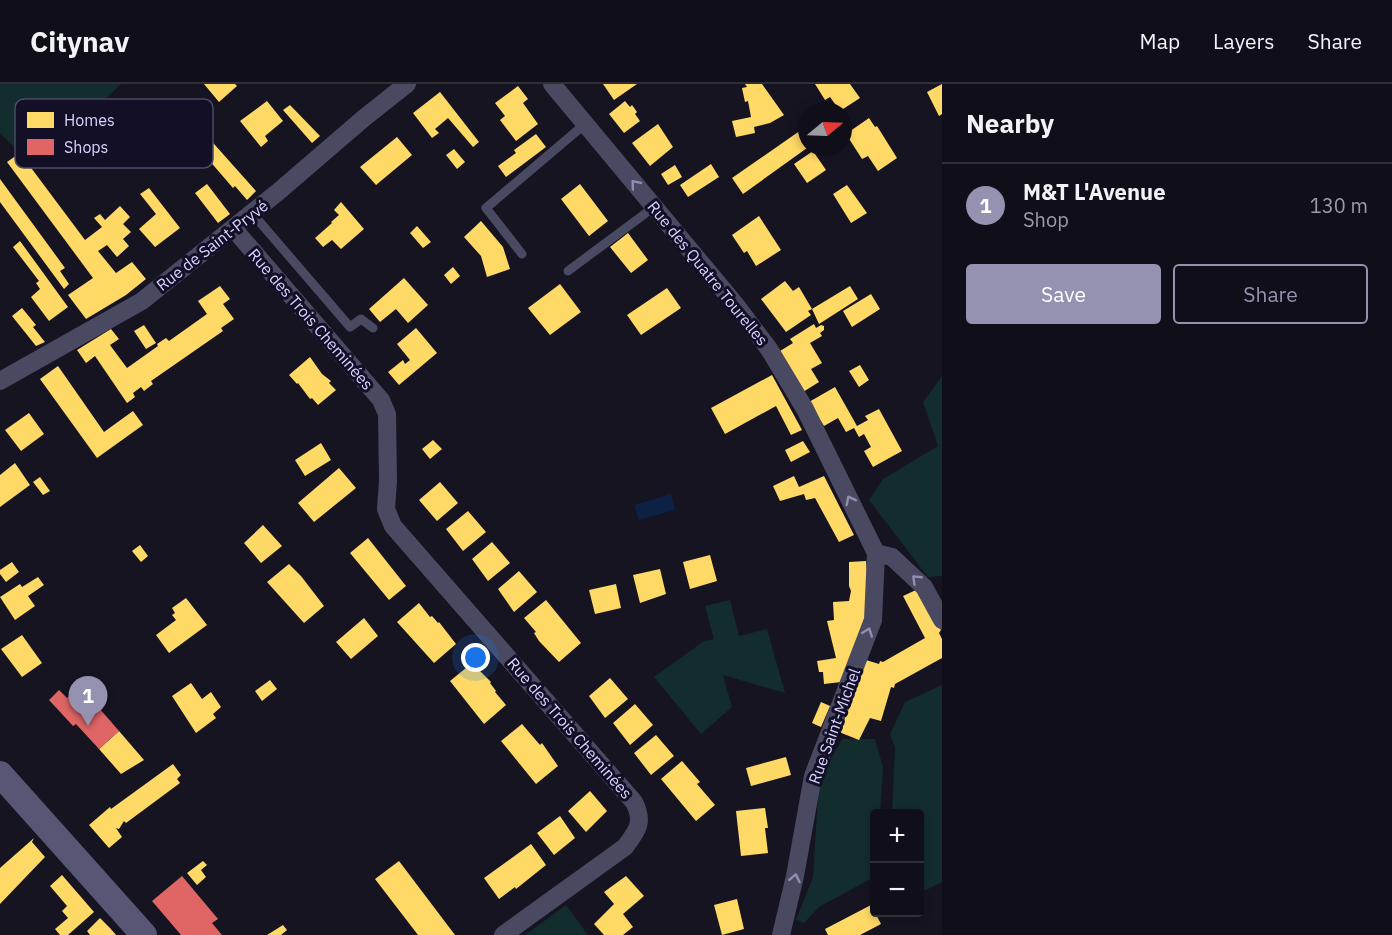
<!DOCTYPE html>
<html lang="en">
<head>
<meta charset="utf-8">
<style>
  :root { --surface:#100f19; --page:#191822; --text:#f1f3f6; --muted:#9c9ca2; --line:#302f38; --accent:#9591b1 }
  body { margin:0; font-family:"IBM Plex Sans",sans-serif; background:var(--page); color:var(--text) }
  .controls { position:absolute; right:18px; bottom:18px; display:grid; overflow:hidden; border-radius:6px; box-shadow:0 3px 9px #0003 }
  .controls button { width:54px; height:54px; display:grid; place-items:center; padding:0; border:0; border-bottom:2px solid var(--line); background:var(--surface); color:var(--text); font:30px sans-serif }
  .compass { position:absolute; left:798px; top:18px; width:54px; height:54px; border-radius:50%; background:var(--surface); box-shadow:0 3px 9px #0003; rotate:71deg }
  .you { position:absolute; left:476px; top:574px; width:21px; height:21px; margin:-15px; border:4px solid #fff; border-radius:50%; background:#1a73e8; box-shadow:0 0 0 9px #1a73e833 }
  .badge { display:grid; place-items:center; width:39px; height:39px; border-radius:50%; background:var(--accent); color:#fff; font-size:20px; font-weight:700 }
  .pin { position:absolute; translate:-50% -50px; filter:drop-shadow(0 2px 3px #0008) }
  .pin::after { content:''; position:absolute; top:32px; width:21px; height:18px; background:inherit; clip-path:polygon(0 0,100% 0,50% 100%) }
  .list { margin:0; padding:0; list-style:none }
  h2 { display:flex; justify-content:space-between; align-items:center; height:78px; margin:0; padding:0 24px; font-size:26px }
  h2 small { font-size:20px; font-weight:400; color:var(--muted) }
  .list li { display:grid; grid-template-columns:39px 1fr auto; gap:18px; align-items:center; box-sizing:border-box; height:84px; padding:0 24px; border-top:2px solid var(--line) }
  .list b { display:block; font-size:22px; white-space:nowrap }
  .list p { margin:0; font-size:20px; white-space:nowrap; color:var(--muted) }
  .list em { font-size:20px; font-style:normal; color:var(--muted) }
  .actions { display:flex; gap:12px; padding:18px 24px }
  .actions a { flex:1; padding:14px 0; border:2px solid var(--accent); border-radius:6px; text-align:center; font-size:21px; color:var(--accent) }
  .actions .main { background:var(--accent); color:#fff }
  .map { position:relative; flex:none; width:942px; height:851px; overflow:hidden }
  header { display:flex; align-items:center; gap:36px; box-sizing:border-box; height:84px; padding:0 30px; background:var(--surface); border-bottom:2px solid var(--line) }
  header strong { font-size:28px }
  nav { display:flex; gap:33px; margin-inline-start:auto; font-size:21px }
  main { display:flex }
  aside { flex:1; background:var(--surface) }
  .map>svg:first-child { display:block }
  .green { fill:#132c2d }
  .water { fill:#0d2144 }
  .homes { fill:#ffd966 }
  .shops { fill:#e06666 }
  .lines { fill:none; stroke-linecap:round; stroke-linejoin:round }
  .service { stroke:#4a4962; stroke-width:9 }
  .minor { stroke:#4a4962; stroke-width:18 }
  .secondary { stroke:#575674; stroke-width:26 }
  .oneway { stroke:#928eb0 }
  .labels { text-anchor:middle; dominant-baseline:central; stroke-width:6; stroke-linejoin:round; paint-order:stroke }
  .street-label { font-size:16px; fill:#d9d4ff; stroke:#130f26 }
  .key { fill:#130f26; stroke:#4e4a67; stroke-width:1.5 }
  .key-label { font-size:16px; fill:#d9d4ff }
</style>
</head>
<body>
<header>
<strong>Citynav</strong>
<nav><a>Map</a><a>Layers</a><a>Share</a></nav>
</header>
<main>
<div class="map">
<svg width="942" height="851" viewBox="0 0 942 851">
  <rect width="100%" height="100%" fill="#161421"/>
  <!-- green -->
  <path class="green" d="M0 0H121L33 86 20 69 0 49Z
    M942 292V492L928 493 869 416 883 395 938 362 923 318Z
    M730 516 739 552 767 545 785 609 723 591 732 623 701 650 654 593 704 557 714 555 705 522Z
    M942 601V798L920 809V730L892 729 895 664 890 650 905 618Z
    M842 655H875L883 683 880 729 874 730V793L819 823 804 839 796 836 813 793 819 696Z
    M566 821 588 851H525Z"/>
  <!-- water -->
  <path class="water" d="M671 410 675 426 639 436 634 421Z"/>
  <!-- homes -->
  <path class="homes" d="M204 0H235L237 2 219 18Z
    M603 0H637L614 16Z
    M745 0H762L784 31 770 39 754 43 755 49 736 53 732 37 751 33 748 17 745 18 742 4 747 3Z
    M815 0H850L860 14 840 27 830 13 825 16Z
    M942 0V30L939 32 927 8Z
    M518 2 528 15 523 19 538 40 516 57 500 36 505 32 495 19Z
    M440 8 479 58 473 63 448 34 435 45 439 49 432 54 413 29Z
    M267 17 283 37 265 52 268 57 261 63 240 37Z
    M625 17 630 23 632 21 637 28 635 30 640 37 624 49 609 30Z
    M290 21 320 52 312 59 283 26Z
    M869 34 875 43 877 42 897 74 878 87 868 72 862 75 846 50Z
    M658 40 673 63 650 82 632 59Z
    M198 42 256 107 247 116 235 102 233 104 208 75 199 83 181 57Z
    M801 46 807 55V64L743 110 732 94Z
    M536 50 546 63 506 93 498 82 516 69 514 66Z
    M397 53 412 71 376 101 360 83Z
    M454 65 465 78 457 85 446 71Z
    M813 67 826 86 807 99 794 80Z
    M20 69 85 156 102 143 94 134 100 130 105 136 120 122 130 133 123 140 131 148 123 155 129 162 117 173 107 161 98 167 116 189 132 178 146 195 126 211 86 235 68 211 93 194 7 78Z
    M711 80 719 93 688 113 680 101Z
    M675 81 682 93 668 101 661 90Z
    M0 95 65 184 60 187 69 200 64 205 0 118Z
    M207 100 230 130 218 139 195 109Z
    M580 100 608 137 589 152 561 115Z
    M847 101 867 129 851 139 833 110Z
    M149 104 180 144 155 163 139 145 156 130 140 110Z
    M341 118 364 145 341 165 332 156 323 163 315 154 332 139 331 138 339 131 334 126Z
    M759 132 781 166 756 182 747 167 744 169 732 151Z
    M481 137 503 163 510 185 487 193 481 172 464 153Z
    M417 142 431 158 423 164 410 149Z
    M628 149 648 176 631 189 610 163Z
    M20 157 68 223 49 237 31 213 40 205 36 199 39 197 13 163Z
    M453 183 460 192 451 200 444 191Z
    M404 194 428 221 408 239 396 225 380 238 369 225Z
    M785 197 793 207 799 203 812 225 850 202 858 215 819 240 812 225 808 227 811 231 786 248 761 215Z
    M560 200 581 228 550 251 528 224Z
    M220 202 230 215 223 220 234 235 221 244 223 247 151 297 153 300 144 307 141 303 133 309 135 313 127 319 95 272 86 279 77 266 111 245 119 255 110 261 127 284 158 262 157 260 166 254 169 257 207 230 198 217Z
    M667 204 681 224 641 251 627 231Z
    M871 210 880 225 852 243 843 227Z
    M22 224 36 241 33 243 45 258 36 262 12 232Z
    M814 240 816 244 821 241 824 242V246L820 249 822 252 810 259 822 279 811 285 819 298 803 308 780 267 793 259 790 255Z
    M144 241 156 259 146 265 134 247Z
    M416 244 437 269 399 301 388 288 403 276 405 280 410 276 397 260Z
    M310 273 322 290 331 297 329 299 336 306 318 321 312 314 310 315 298 299 297 300 289 291Z
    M860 281 869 296 859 303 849 287Z
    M58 282 104 348 133 327 143 341 97 374 40 295Z
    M772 291 802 346 791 351 776 322 725 350 711 324Z
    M835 303 857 342 868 336 865 332 879 325 902 367 873 383 864 367 871 363 864 350 859 353 854 344 846 348 838 334 824 342 809 318Z
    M29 329 44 350 21 367 5 346Z
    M433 356 442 365 430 375 422 365Z
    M803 357 810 368 791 378 785 366Z
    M321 359 331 376 305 392 295 376Z
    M15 379 30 401 0 423V391Z
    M339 384 356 404 314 438 298 419Z
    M794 392 799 403 824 392 854 451 839 458 815 414 806 416 804 410 780 417 773 402Z
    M40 393 50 407 43 411 33 398Z
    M440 398 458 419 437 437 419 416Z
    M468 427 486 448 463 467 446 445Z
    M263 441 282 462 261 479 244 459Z
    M368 454 406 502 389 516 350 469Z
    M492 458 510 479 488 497 472 475Z
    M140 461 148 472 141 478 132 467Z
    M710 471 717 497 690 505 683 478Z
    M866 477 869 509 865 533 841 598 824 600 823 588H819L817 577 836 574 827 537 834 536 833 518 849 517 851 507 849 502V478Z
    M12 478 19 488 6 498 0 490V486Z
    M289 480 301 492 324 522 304 539 267 498Z
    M660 485 666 510 640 519 633 491Z
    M519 487 537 508 514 528 498 505Z
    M38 493 44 501 28 512 35 522 15 536 0 513 20 500 22 503Z
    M616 500 621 524 595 530 589 506Z
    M916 506 941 546 939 549 942 555V574L895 600 894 604 891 603 881 637 870 634 859 656 839 648 848 627 866 576 879 580 880 577 883 578 925 554 903 512Z
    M186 514 207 541 169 569 156 551 176 536 172 531 175 529 172 524Z
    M546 516 581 559 559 578 539 557 534 549 536 548 524 534Z
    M419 519 430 533 432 532 438 539 439 538 456 560 434 579 397 538Z
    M364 534 378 552 351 575 336 558Z
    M22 551 42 579 22 593 1 565Z
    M472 579 491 598 490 599 496 607 495 608 506 621 484 640 450 597Z
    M610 594 628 615 605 634 589 612Z
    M270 596 277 605 262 617 255 607Z
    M191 599 202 615 211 608 221 623 213 630 216 634 196 649 172 612Z
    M821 618 830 622 821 643 812 639Z
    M635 620 653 641 630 661 613 639Z
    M522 640 540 661 542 659 558 682 536 700 501 657Z
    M119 647 144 676 121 690 99 665Z
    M656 651 674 672 651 691 634 669Z
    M786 673 791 691 751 702 746 684Z
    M682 677 700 698 697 700 715 721 696 737 661 695Z
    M173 680 181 691 177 695 180 699 126 739 124 737 119 745 116 744 122 753 109 764 89 741 110 723 111 725Z
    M590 707 607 727 586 748 568 727Z
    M765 724 768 744H765L768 769 741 772 736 727Z
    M560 732 575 754 554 771 537 749Z
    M34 754 32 758 45 773 0 820V784Z
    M531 760 546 781 516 805 515 803 499 815 484 794Z
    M203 777 207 781 201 786 206 793 197 801 187 789Z
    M399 777 455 851H418L375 795Z
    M62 791 94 828 68 851H60L55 845 68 834 62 827 67 822 50 802Z
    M626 792 644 812 623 830 633 843 623 851H604L594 840 614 820 604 808Z
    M737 815 744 845 722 851 714 821Z
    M871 821 881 840 860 851H828L825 845Z
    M100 834 110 844 116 851H90L87 847Z
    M283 841 287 846 281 851H267Z"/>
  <!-- shops -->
  <path class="shops" d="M80 602 119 647 99 665 76 640 73 642 49 616 59 606 67 614Z
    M182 792 218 835 212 839 222 851H181L152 817Z"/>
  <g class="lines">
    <!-- service -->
    <path class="service" d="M252 129 350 243 361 235 373 244
      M522 170 486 124 585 40
      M568 187 654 123"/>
    <!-- minor -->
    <path class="minor" d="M552 0 735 220 769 265 805 325 876 469 873 536 813 692 795 792 781 851
      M233 144 381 316 387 330 388 397 386 425 393 442 634 718C644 738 638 746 625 763L503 851
      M0 297 142 217 278 108 364 34 407 0
      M876 469 892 473 924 503 942 536"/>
    <!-- secondary -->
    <path class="secondary" d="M0 690 144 851"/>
  </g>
  <!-- one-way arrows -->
  <defs><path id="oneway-chevron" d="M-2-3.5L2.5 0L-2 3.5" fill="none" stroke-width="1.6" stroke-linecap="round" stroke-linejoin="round" transform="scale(1.5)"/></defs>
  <g class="oneway">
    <use href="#oneway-chevron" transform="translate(635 100) rotate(-130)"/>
    <use href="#oneway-chevron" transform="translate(850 416) rotate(-117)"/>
    <use href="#oneway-chevron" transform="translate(916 495) rotate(-136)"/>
    <use href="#oneway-chevron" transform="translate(868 548) rotate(-69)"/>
    <use href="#oneway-chevron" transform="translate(795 794) rotate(-78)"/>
  </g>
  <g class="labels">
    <!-- street labels -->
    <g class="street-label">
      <text transform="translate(212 161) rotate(-38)">Rue de Saint-Pryvé</text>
      <text transform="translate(708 189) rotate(51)">Rue des Quatre Tourelles</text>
      <text transform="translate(311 235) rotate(49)">Rue des Trois Cheminées</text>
      <text transform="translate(834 642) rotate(-70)">Rue Saint-Michel</text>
      <text transform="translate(570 644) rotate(49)">Rue des Trois Cheminées</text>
    </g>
  </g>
  <!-- legend -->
  <rect x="15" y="15" width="198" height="69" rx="9" class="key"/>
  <rect x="27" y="28" width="27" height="16" fill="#ffd966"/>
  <rect x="27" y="55" width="27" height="16" fill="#e06666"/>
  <g class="key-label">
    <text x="64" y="42">Homes</text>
    <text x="64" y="69">Shops</text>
  </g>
</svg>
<div class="controls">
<button>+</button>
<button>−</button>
</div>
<svg class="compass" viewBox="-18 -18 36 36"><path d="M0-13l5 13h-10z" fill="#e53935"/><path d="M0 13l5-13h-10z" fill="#9c9ca2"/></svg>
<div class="you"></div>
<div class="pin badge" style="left:88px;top:642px">1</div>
</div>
<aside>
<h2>Nearby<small></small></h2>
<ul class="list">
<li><span class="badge">1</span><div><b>M&amp;T L'Avenue</b><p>Shop</p></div><em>130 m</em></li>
</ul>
<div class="actions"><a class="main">Save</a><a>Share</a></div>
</aside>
</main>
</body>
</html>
